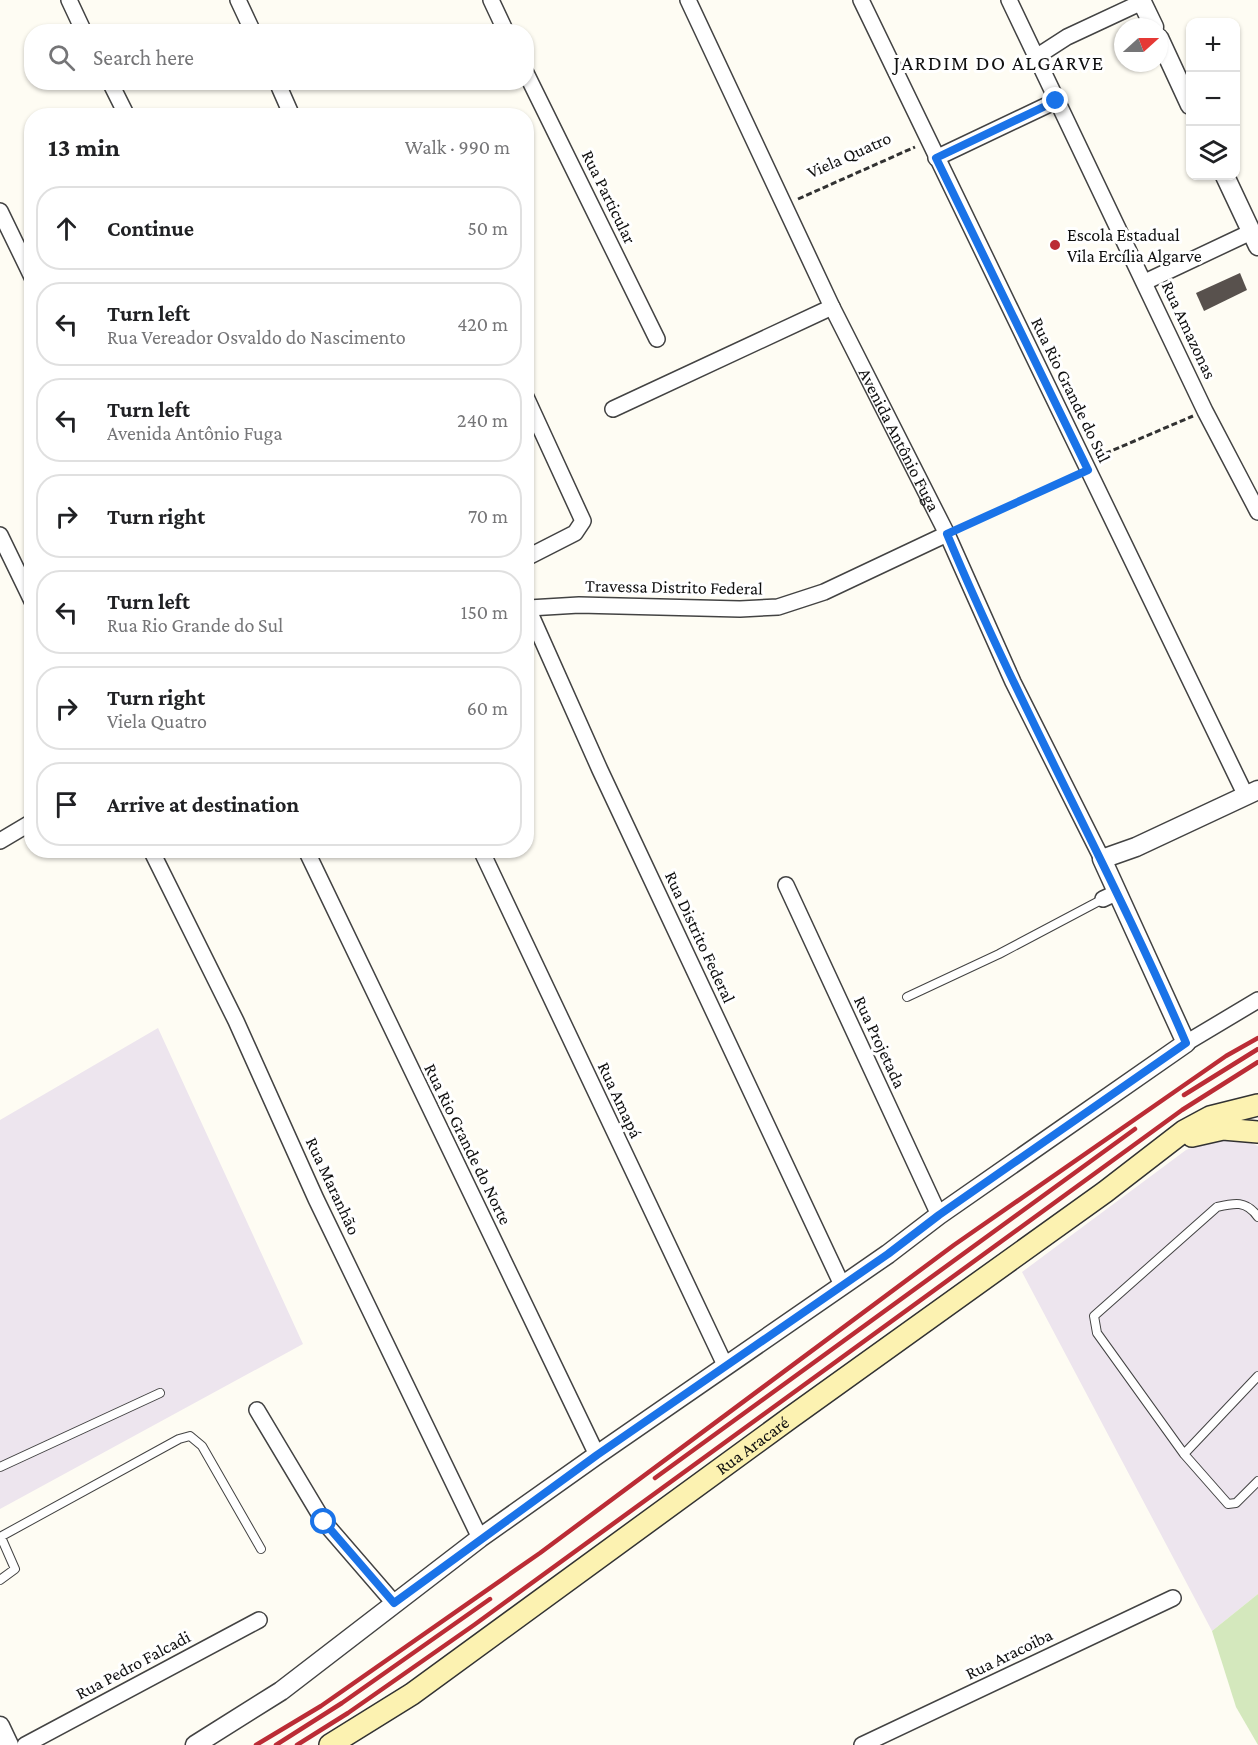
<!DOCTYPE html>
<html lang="en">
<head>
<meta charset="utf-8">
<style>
  :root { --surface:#fff; --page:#f2f2f2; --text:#202124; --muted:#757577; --line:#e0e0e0 }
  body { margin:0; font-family:"Crimson Pro",serif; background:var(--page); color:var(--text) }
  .controls { position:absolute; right:18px; top:18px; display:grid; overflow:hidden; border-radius:12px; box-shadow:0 2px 4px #0004 }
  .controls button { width:54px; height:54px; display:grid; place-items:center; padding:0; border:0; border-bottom:2px solid var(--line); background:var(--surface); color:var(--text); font:30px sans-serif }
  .compass { position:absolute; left:1114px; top:18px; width:54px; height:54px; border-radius:50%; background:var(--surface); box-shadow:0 2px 4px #0004; rotate:69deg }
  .stop { position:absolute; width:18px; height:18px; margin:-14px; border:4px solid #1a73e8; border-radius:50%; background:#fff }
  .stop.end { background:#1a73e8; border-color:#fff; box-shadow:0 2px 6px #0008 }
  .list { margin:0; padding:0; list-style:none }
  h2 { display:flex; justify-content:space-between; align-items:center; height:78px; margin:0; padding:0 24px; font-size:26px }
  h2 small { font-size:20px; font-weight:400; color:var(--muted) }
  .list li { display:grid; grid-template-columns:39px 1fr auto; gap:18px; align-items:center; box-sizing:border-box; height:84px; margin:0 12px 12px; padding:0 12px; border:2px solid var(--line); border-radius:24px }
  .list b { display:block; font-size:22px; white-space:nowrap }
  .list p { margin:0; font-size:20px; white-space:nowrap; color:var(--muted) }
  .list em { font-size:20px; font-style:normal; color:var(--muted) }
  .icon { flex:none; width:33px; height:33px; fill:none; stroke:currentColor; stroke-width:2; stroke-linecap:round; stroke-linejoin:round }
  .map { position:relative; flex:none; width:1258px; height:1745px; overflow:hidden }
  .search { position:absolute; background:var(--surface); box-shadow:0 2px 4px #0004; left:24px; top:24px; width:510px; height:66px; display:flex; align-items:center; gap:15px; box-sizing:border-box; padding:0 21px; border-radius:24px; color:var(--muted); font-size:22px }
  .panel { position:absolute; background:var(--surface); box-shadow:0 2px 4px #0004; left:24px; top:108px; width:510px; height:750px; border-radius:24px }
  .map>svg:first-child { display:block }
  .industrial { fill:#ede5ee }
  .green { fill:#d4e8bd }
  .building { fill:#58514d }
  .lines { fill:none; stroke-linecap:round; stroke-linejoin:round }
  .service-casing { stroke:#434343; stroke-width:10 }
  .minor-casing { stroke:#434343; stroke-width:18 }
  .tertiary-casing { stroke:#434343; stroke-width:21 }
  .secondary-casing { stroke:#323232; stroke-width:24 }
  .path { stroke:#323232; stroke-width:3; stroke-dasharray:6 3; stroke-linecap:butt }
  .service { stroke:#fff; stroke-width:8 }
  .minor { stroke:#fff; stroke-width:15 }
  .tertiary { stroke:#fff; stroke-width:18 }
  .secondary { stroke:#fcf2b1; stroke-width:21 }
  .rail { stroke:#bb2c35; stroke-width:4.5 }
  .route { stroke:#1a73e8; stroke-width:8 }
  .poi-dot { fill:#bb2c35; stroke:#fff; stroke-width:2 }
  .labels { text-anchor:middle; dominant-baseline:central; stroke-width:6; stroke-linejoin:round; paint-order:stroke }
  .street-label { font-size:18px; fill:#101010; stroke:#fff }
  .poi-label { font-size:18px; fill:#101010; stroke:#fff; text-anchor:start }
  .quarter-label { font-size:21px; letter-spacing:1.5px; fill:#101010; stroke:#fff }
</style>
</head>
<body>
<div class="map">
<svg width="1258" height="1745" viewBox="0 0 1258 1745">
  <rect width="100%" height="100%" fill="#fefcf3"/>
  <!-- industrial -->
  <path class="industrial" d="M158 1028 303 1344 0 1509V1120Z
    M1210 1140H1245L1258 1146V1594L1212 1631 1022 1272 1186 1150Z"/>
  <!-- green -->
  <path class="green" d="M1258 1594V1745L1236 1707 1212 1631Z"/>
  <!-- building -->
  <path class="building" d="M1240 273 1247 290 1204 311 1196 293Z"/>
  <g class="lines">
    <!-- service casing -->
    <g class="service-casing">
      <path id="service" d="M907 997 999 954 1103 899
        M1258 1217C1246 1200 1234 1203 1217 1207L1094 1316 1097 1333 1184 1454 1228 1504 1236 1503 1258 1481
        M1184 1454 1258 1376
        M0 1467 160 1393
        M0 1537 179 1439 190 1436 202 1446 261 1549
        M0 1580 15 1569 1 1537"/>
    </g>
    <!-- minor casing -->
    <g class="minor-casing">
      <g id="minor">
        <path d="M69 0 84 32"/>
        <path d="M238 0 253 32"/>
        <path d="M491 0 506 32"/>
        <path id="s1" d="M688 0 832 307 947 534 1013 682 1102 859"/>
        <path d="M861 0 1246 796"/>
        <path d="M1009 0 1205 411 1258 512"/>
        <path d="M1036 57 1067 37 1142 2"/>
        <path d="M526 73 657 339"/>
        <path d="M110 82 127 116"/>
        <path d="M277 82 292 116"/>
        <path d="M936 158 1056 101"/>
        <path d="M0 211 32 277"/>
        <path d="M1145 282 1251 232"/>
        <path d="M526 397 583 521 575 533 526 558"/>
        <path d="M613 409 832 307"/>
        <path d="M0 535 32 601"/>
        <path d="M526 604 600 770 842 1285"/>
        <path d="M529 608 579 605 740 609 778 607 824 592 947 534"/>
        <path d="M0 841 32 822"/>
        <path d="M151 850 236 1021 316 1199 480 1538"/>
        <path d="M306 850 597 1455"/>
        <path d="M481 850 725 1365"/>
        <path d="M786 885 939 1215"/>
        <path d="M1103 899 1118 892"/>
        <path d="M1186 1043 1258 1000"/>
        <path d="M257 1410 324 1522 394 1603"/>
        <path d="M25 1745 259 1620"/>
        <path d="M862 1745 1173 1598"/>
      </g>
    </g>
    <!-- tertiary casing -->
    <g class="tertiary-casing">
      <path id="tertiary" d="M1141 0 1154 27
        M1159 38 1190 105
        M1225 176 1258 246
        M0 1726 9 1745
        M195 1745 281 1691 480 1538 597 1455 888 1254 939 1215 1186 1043 1102 859 1136 847 1258 790"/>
    </g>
    <!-- secondary casing -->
    <g class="secondary-casing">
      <g id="secondary">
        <path d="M1192 1136 1223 1129 1258 1132"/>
        <path id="s2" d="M330 1745 412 1694 790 1418 1105 1192 1184 1131 1210 1117 1258 1105"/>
      </g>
    </g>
    <!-- path -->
    <path class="path" d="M798 199 915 147
      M1097 457 1193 416
      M961 527 1075 475"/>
    <!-- service -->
    <use href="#service" class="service"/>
    <!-- minor -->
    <use href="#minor" class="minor"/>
    <!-- tertiary -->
    <use href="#tertiary" class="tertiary"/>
    <!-- secondary -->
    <use href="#secondary" class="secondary"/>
    <!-- rail -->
    <path class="rail" d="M1184 1095 1258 1049
      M655 1478 1135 1129
      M256 1745 321 1706 540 1553 954 1245 1226 1056 1258 1038
      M276 1745 342 1703 490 1599
      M297 1745 348 1713 474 1625 1182 1110 1258 1062"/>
  </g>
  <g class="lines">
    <!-- route -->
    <path class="route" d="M324 1522 394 1603 597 1455 888 1254 939 1215 1186 1043C1112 871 1019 707 947 534L1088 470 936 158 1056 101"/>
  </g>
  <!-- markers -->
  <circle class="poi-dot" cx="1055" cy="245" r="6"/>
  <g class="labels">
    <!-- street labels -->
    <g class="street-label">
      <text transform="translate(849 155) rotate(-24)">Viela Quatro</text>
      <text transform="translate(609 197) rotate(64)">Rua Particular</text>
      <text transform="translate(1189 330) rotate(65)">Rua Amazonas</text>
      <text transform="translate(1071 390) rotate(64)">Rua Rio Grande do Sul</text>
      <text stroke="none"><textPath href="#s1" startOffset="488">Avenida Antônio Fuga</textPath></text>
      <text transform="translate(674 587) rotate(1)">Travessa Distrito Federal</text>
      <text transform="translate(700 937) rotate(65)">Rua Distrito Federal</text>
      <text transform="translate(880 1042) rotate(65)">Rua Projetada</text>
      <text transform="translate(620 1100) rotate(65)">Rua Amapá</text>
      <text transform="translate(468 1144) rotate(64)">Rua Rio Grande do Norte</text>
      <text transform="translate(333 1186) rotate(65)">Rua Maranhão</text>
      <text stroke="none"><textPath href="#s2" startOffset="518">Rua Aracaré</textPath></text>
      <text transform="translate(1009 1654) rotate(-26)">Rua Aracoiba</text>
      <text transform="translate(133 1665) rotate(-28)">Rua Pedro Falcadi</text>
    </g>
    <!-- poi labels -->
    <g class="poi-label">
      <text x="1067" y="235">Escola Estadual<tspan x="1067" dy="21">Vila Ercília Algarve</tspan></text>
    </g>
    <!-- quarter labels -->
    <g class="quarter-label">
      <text x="999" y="63">JARDIM DO ALGARVE</text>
    </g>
  </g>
</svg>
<div class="controls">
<button>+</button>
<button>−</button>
<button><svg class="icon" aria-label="layers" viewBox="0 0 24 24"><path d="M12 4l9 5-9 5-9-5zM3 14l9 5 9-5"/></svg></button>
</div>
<svg class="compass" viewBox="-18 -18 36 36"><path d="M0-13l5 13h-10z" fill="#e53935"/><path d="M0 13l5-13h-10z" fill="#757577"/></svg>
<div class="stop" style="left:324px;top:1522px"></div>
<div class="stop end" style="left:1056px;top:101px"></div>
<div class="search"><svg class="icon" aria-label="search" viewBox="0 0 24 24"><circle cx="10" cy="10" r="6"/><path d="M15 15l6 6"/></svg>Search here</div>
<section class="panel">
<h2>13 min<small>Walk · 990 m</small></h2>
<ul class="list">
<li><svg class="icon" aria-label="ahead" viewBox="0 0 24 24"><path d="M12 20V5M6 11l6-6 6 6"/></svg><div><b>Continue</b></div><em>50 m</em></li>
<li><svg class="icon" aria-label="left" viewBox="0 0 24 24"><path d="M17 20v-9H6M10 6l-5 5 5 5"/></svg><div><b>Turn left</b><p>Rua Vereador Osvaldo do Nascimento</p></div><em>420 m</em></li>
<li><svg class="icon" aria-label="left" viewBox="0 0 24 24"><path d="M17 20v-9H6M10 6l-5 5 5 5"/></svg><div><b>Turn left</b><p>Avenida Antônio Fuga</p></div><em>240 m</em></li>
<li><svg class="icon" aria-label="right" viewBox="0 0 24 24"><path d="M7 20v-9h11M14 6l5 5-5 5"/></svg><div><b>Turn right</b></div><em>70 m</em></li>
<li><svg class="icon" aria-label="left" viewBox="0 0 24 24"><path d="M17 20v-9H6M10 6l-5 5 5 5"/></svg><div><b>Turn left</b><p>Rua Rio Grande do Sul</p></div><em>150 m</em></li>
<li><svg class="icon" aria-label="right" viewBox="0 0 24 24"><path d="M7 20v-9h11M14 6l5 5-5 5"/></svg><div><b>Turn right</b><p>Viela Quatro</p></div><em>60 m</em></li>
<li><svg class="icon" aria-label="arrive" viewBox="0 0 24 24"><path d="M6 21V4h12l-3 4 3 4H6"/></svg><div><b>Arrive at destination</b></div></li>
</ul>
</section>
</div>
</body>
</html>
